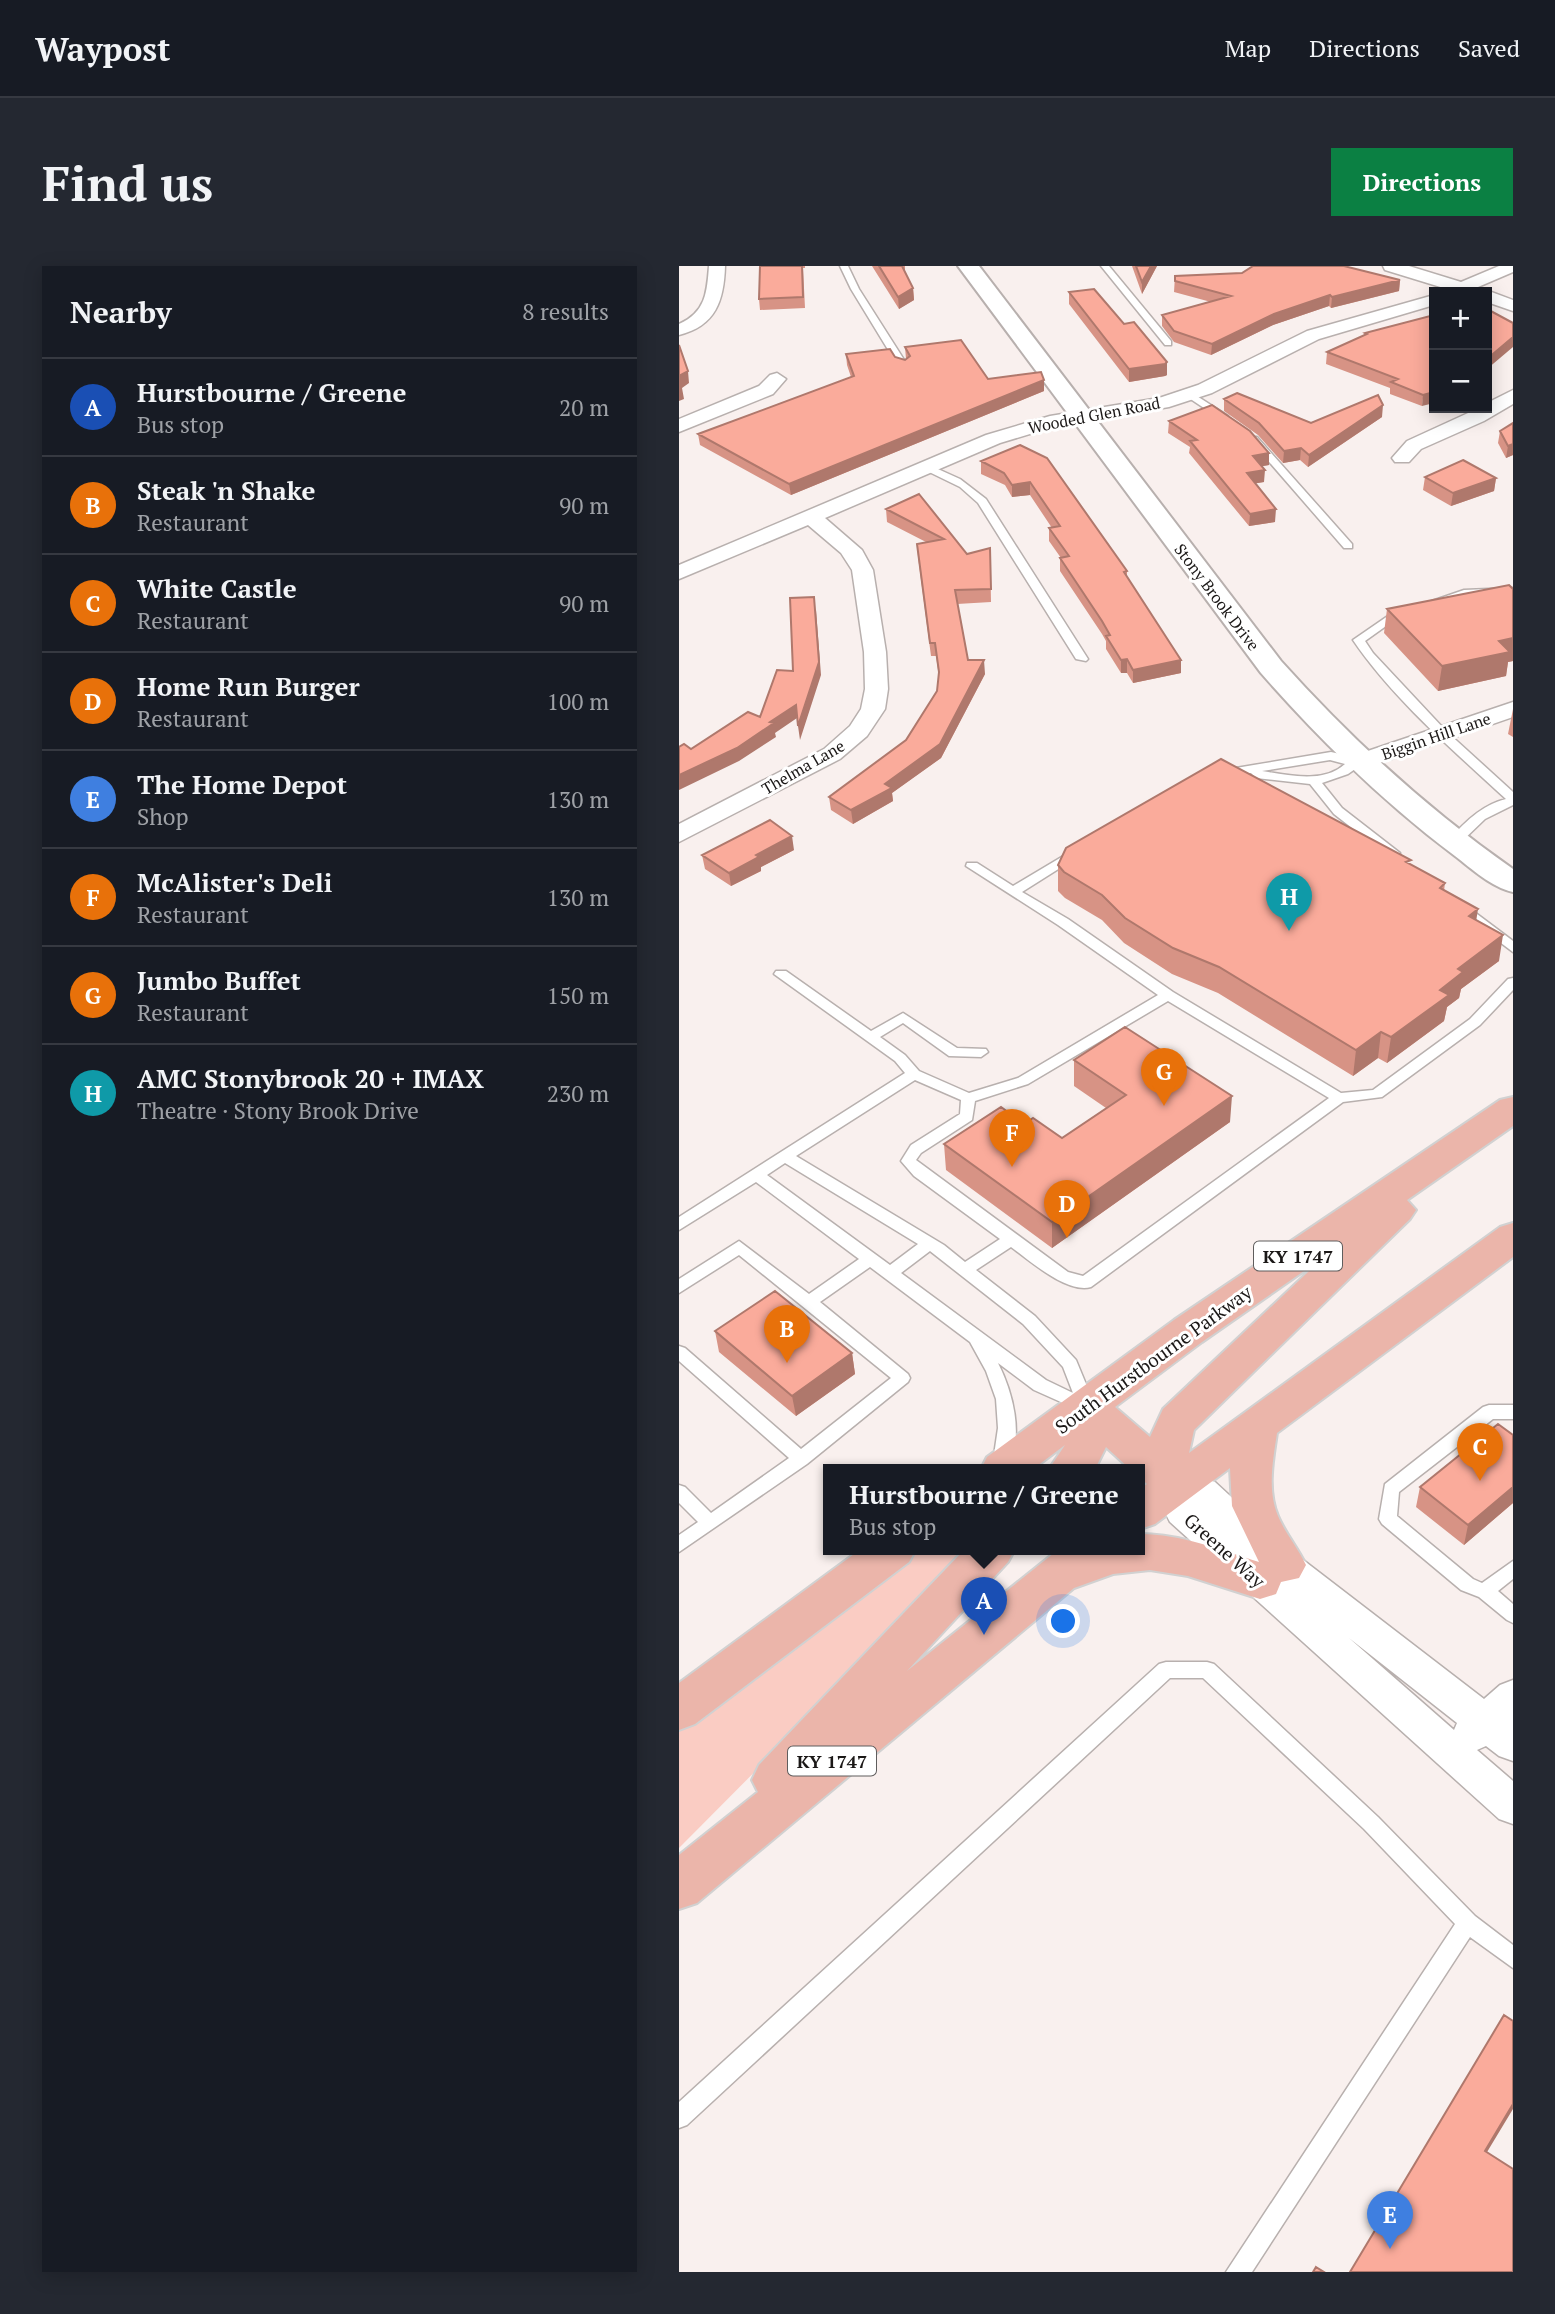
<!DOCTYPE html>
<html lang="en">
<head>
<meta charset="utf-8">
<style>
  :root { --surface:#171b24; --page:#242831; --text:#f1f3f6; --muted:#9ea1a6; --line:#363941; --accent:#0b8043 }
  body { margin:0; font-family:"PT Serif",serif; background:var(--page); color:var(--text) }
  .controls { position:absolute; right:21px; top:21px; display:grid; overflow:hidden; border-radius:0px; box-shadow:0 4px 18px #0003 }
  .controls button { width:63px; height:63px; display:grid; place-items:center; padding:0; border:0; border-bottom:2px solid var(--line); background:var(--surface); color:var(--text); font:35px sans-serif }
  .you { position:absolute; left:385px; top:1356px; width:24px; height:24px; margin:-18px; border:5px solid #fff; border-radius:50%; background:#1a73e8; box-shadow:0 0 0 10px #1a73e833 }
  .badge { display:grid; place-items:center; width:46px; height:46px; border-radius:50%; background:var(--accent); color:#fff; font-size:23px; font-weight:700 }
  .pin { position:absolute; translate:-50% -58px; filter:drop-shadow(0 2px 4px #0008) }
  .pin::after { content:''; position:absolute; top:37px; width:24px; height:21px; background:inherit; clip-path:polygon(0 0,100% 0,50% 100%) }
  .popup { position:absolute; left:144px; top:1198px; width:322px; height:91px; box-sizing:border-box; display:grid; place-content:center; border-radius:0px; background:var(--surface); filter:drop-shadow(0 2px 5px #0005); font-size:23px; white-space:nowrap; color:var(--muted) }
  .popup b { font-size:26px; color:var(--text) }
  .popup::after { content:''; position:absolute; left:50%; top:100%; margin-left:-14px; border:14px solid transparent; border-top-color:var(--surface) }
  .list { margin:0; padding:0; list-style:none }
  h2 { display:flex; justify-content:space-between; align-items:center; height:91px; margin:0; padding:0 28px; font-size:30px }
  h2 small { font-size:23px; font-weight:400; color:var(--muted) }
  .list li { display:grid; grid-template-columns:46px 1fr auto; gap:21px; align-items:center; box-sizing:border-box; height:98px; padding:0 28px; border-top:2px solid var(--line) }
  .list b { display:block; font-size:26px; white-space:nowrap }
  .list p { margin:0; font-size:23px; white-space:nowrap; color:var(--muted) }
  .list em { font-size:23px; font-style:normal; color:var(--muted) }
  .map { position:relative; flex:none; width:834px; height:2006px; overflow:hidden; border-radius:0px }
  header { display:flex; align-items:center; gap:42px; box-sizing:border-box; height:98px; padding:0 35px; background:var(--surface); border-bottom:2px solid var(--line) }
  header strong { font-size:33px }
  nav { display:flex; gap:38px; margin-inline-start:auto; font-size:24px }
  .intro { display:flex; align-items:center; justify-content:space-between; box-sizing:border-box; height:168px; padding:0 42px }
  h1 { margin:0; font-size:49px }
  .button { padding:18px 32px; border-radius:0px; background:var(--accent); color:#fff; font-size:24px; font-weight:700 }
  main { display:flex; gap:42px; padding:0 42px }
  aside { flex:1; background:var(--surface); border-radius:0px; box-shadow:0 4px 18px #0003 }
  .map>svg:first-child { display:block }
  .green { fill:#faccc3 }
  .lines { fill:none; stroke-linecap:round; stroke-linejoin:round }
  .lane-casing { stroke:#b8b0ae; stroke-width:3 }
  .street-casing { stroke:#b8b0ae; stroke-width:3 }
  .secondary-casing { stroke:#b8b0ae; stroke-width:4 }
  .primary-casing { stroke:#d1d1d1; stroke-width:4 }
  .lane { fill:#fff; fill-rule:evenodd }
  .street { fill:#fff; fill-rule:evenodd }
  .secondary { fill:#fff; fill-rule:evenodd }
  .primary { fill:#ebb5aa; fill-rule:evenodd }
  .wall { fill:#d79385 }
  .shaded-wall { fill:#af786c }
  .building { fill:#faab9b; stroke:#af786c; stroke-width:2 }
  .labels { text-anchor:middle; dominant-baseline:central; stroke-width:6; stroke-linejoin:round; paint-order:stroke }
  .far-street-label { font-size:16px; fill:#1b1817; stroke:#fff }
  .shield { fill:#fff; stroke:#5f5d5d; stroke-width:2 }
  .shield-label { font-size:18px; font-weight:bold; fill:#1b1817 }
  .street-label { font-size:19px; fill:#1b1817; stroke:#fff }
</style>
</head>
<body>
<header>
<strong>Waypost</strong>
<nav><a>Map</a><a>Directions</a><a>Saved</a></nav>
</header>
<div class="intro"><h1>Find us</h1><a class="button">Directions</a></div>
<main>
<aside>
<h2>Nearby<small>8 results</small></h2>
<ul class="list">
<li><span class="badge" style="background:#1a4fb4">A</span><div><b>Hurstbourne / Greene</b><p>Bus stop</p></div><em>20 m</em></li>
<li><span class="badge" style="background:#e8710a">B</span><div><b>Steak 'n Shake</b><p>Restaurant</p></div><em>90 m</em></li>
<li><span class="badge" style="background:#e8710a">C</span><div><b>White Castle</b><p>Restaurant</p></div><em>90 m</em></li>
<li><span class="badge" style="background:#e8710a">D</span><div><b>Home Run Burger</b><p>Restaurant</p></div><em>100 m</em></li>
<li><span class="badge" style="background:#3f7fe0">E</span><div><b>The Home Depot</b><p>Shop</p></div><em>130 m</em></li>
<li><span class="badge" style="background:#e8710a">F</span><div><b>McAlister's Deli</b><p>Restaurant</p></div><em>130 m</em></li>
<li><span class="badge" style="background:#e8710a">G</span><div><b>Jumbo Buffet</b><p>Restaurant</p></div><em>150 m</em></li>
<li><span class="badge" style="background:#0f9aa8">H</span><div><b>AMC Stonybrook 20 + IMAX</b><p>Theatre · Stony Brook Drive</p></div><em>230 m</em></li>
</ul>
</aside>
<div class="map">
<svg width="834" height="2006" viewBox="0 0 834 2006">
  <rect width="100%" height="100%" fill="#f9f0ee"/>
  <!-- green -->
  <path class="green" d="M231 1283H297L0 1582V1462Z"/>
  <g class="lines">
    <!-- lane casing -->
    <g class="lane-casing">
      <path id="lane" d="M161 0H169L180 23 229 100 227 102 219 100 172 23Z
        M422 0H430L492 75V79H486Z
        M510 125 549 150V154H543L507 130V126Z
        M572 171H578L673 278V282H665L572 175Z
        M244 199H250L281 213 307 233 409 393 407 395 397 393 299 237 281 221 244 203Z
        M834 322V328L786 330 755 339 750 336 785 324Z
        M719 343 728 345 686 375 694 387 767 465 834 526V539L806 553 779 579 775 580 769 576C784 557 803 539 827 533 775 485 714 433 674 374Z
        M652 486 684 493 686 496 669 508 643 517 663 542 721 587V593H713L655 548 631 518 577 512 572 507 545 512 539 508 545 504ZM651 494 666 498C644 518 609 509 583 505Z
        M396 583 402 587 400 590 343 626 389 653 494 726 662 827 694 824 791 753 829 713 834 712V724L801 759 703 831 664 836 412 1021C388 1028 350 994 332 981L297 1004 356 1050 397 1094 416 1140 414 1145H402L355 1124 319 1097C334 1127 345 1169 329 1201H317L314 1196 319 1162 317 1133 307 1105 291 1076 191 1001 141 1036 229 1108 231 1112 229 1116 128 1198 0 1286V1269L19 1256 0 1237V1219L6 1221 32 1247 110 1192 0 1095V1080L6 1082 122 1183 212 1112 60 989 0 1027V1013L60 975 130 1028 180 993 77 916 0 964V951L226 807 216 795 95 708 97 705H107L192 765 224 747 278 782 307 783 309 786 302 791 270 790 224 757 201 771 226 789 240 805 290 827 339 812 479 729 379 659 287 600 288 597H298L334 620ZM489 735 650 832 404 1010 389 1006 237 894 242 887 293 854 296 835 349 818ZM236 814 282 834 281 848 232 879 222 895 235 910 321 973 286 996 265 979 117 890ZM106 897 239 978 211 999 88 909ZM251 985 344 1058 384 1101 394 1127 367 1114 222 1007Z
        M782 636 834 675V686L777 643 775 640Z
        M810 1139H834V1153H814L720 1226 718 1250 794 1313 803 1317 834 1295V1313L819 1325 834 1338V1357L828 1354 800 1331 782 1324 703 1258 700 1253 706 1218 804 1141Z
        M487 1396H528L535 1398 699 1551 796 1650 834 1679V1702L791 1671 573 2006H547L776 1658 685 1563 524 1412H491L8 1859 0 1862V1836L480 1398Z"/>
    </g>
    <!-- street casing -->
    <g class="street-casing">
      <path id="street" d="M30 0H46C45 34 37 60 0 69V58C27 46 28 26 30 0Z
        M704 0H730L782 16 820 0H834V6L799 21 834 34V45L808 36V26H766L768 23 706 4Z
        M755 29V39L640 73 533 127 490 141 374 161 321 177 146 252 183 284 194 304 207 386 209 423 206 443 188 470 161 493 0 576V558L145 483 171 460 182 443 186 423 185 386 173 304 162 287 129 259 0 313V299L307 169 371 150 480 132 519 119 628 65Z
        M98 107 107 113 94 128 0 166V153L80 120 91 109Z
        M834 124V138L805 155 742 183 730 196H716L713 192 728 175 800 142H808V137Z
        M834 436V451L689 501 680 503 671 501 668 496 671 491Z
        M498 1205 536 1216 602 1277 805 1433 821 1419 834 1414V1495L820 1490 807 1480 798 1484 834 1515V1558L820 1553 491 1256C483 1241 478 1224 486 1209ZM670 1372 778 1457 775 1464Z"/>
    </g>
    <!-- secondary casing -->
    <g class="secondary-casing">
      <path id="secondary" d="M279 0H300L602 395C672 473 748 543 834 603V626C812 621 793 603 776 590 704 536 641 474 582 407Z"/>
    </g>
    <!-- primary casing -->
    <g class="primary-casing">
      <path id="primary" d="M834 831V860L728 934 737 944 731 953 515 1164 510 1187 821 961 834 957V991L598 1167C594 1194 588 1224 599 1250 606 1267 619 1282 627 1299L620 1312 602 1316 597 1328 581 1333 509 1310 471 1304 434 1308 395 1322 18 1637 0 1643V1589L79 1526 73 1514 80 1499 286 1283H336L329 1296 228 1405 380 1283H461V1268C502 1268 542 1284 580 1296L553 1240 551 1202 476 1258 461 1263V1223L468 1218 461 1211V1203H451L427 1181 416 1203H370L386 1179 354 1203H302L308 1191 495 1054 821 834ZM645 991 484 1143 471 1171 436 1141 523 1076Z
        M182 1283H237L230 1296 16 1458 0 1464V1417Z"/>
    </g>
    <!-- lane -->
    <use href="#lane" class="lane"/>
    <!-- street -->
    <use href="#street" class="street"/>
    <!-- secondary -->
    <use href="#secondary" class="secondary"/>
    <!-- primary -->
    <use href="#primary" class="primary"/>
  </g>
  <!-- wall -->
  <path class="wall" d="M81 0H126V2H124L126 42 81 44 80 33Z
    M193 0H226V6L234 22 235 34 220 43Z
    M453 0H478L463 28Z
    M496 10 721 14 720 25 652 42 650 40 594 59 532 89 495 76 483 60V49L532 36 495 26Z
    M390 26 445 58 488 96V109L486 110 450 116 390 38Z
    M755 49 743 140 711 128V122L647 98 648 86 686 69V67Z
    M226 81 309 113 365 114V125L112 229 21 179 19 168 172 111 168 99 167 88 216 91 226 94 227 93Z
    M545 133 632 157 703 151 629 201 621 194 604 197 579 169 545 145Z
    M490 155 590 199 583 200 585 216 576 217 596 256 570 260 510 187 511 181 489 167Z
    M834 157V189L827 192 819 177 821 165Z
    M341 179 448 305V311L502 394V407L454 417 448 407H442L427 383V375L423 368 381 305V292H382L370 275V262H373L351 229 333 231 326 219 302 208V195Z
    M746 211 817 212 815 225 772 240 744 224Z
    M240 228 288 288 311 282 312 336 278 338 289 394 306 408 262 492 213 527 214 535 174 558 152 544 150 531 227 474 258 425 260 411 257 390H252L239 291 238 278 247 276 208 256 207 243Z
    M834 323V395L829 396 827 410 759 425 705 367 708 343Z
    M834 443V471L829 468Z
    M115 584 82 601V605L52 620 26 603 23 589Z
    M731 598 766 617 765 625 797 654 820 695 782 723 780 732 768 741 765 755 708 797 699 792 674 810 539 727 493 708 445 677 423 654 386 632 379 625V599Z
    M395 794 551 856 373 982 267 904 265 878 345 858 383 872 427 842 395 820Z
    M36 1065 173 1087 176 1108 117 1150 40 1086Z
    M834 1169V1237L785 1279 737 1241 741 1221Z"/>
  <!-- shaded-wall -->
  <path class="shaded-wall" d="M472 0H478L463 28V16Z
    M721 14 720 25 652 42 653 31Z
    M234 22 235 34 220 43 219 31Z
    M651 29 650 40 594 59 532 89 533 78 595 48Z
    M834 71V81L808 103V93Z
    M488 96V109L486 110 450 116V103Z
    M9 105 10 117 3 122 5 133 0 135V110Z
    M365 114V125L112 229 110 218Z
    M755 126V137L743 140 744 129Z
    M704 139 703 151 629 201 630 189Z
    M834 178V189L827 192 829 180Z
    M622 182 621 194 604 197 605 185Z
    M590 187V199L573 202 574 190Z
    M586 204 585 216 567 219 568 207Z
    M817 212 815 225 772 240 774 227Z
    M351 216V229L333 231V219Z
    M597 243 596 256 570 260 571 248Z
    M137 344 142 409 121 474 119 460Z
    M834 372V395L829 396 827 410 759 425 763 400 820 375Z
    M448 393V407H442V394Z
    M305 394 306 408 262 492 213 527 214 535 174 558 172 544 206 518Z
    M502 394V407L454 417V404Z
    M117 439 118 452 96 467 97 471 60 495 0 524V509L91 456Z
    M113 570 115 584 82 601V605L52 620 50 607 77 589Z
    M799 643 795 669 790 650Z
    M824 669 820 695 782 723 780 732 768 741 765 755 708 797 712 771 761 724 779 703Z
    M702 766 699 792 674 810 677 784Z
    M553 830 551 856 373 982V956Z
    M173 1087 176 1108 117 1150 113 1130Z
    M834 1221V1237L785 1279 789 1259Z
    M834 1838V1843L799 1901 806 1885Z"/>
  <!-- building -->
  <path class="building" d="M81 0H123L124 31 80 33Z
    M200 0H223L234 22 219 31Z
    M457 0H472L463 16Z
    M574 0H665L721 14 653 31 651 29 595 48 533 78 495 65 483 49 552 30 496 15V10L563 7Z
    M415 23 445 58 455 56 488 96 486 98 450 103 390 26Z
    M808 43 834 57V71L808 93Z
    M755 49V126L744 129 712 116 719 113 648 86 688 68 686 67Z
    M282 74 309 113 362 106 365 114 110 218 19 168 175 110 167 88 211 83 216 91 226 94 231 90 226 81Z
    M0 79 9 105 0 110Z
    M558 127 632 157 699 129 704 139 630 189 622 182 605 185 580 157 545 133Z
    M533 139 571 165 590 187 574 190 586 204 568 207 597 243 571 248 511 175 518 174 490 155Z
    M834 157V178L829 180 821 165Z
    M341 179 368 192 448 305 445 306 502 394 454 404 448 393 442 394 427 370 431 369 423 355 381 292 390 290 370 262 381 260 351 216 333 219 325 207 302 195Z
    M784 194 817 212 774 227 746 211Z
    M240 228 288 288 311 282 312 323 276 324 289 394H305L261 478 206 518 213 522 172 544 150 531 227 474 258 425 260 406 256 377H251L238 278 265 273 207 243Z
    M830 319 834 323V372L820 375 831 386 763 400 708 343Z
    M135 331 140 396 119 460 117 439 91 456 95 457 58 482 0 509V481L5 478 12 483 69 446 81 451 98 404 114 405 111 332Z
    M542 493 732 594 727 596 766 617 761 622 799 643 790 650 824 669 779 703 784 706 761 724 770 729 712 771 702 766 677 784 540 701 494 682 446 652 423 629 385 606 379 599 387 582Z
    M91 554 113 570 77 589 80 591 54 605 50 607 23 589Z
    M446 761 553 830 373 956 265 878 322 841 345 858 354 852 383 872 447 829 395 794Z
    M96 1025 173 1087 113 1130 36 1065Z
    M819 1158 834 1169V1221L789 1259 741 1221Z
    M825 1749 834 1755V1838L806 1885 834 1903V2006H671Z
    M637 2001 645 2006H634Z"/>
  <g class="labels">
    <!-- far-street labels -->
    <g class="far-street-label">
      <text transform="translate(415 149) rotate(-11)">Wooded Glen Road</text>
      <text transform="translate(538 331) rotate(53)">Stony Brook Drive</text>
      <text transform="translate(757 470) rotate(-19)">Biggin Hill Lane</text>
      <text transform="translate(124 501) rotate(-30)">Thelma Lane</text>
    </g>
    <!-- shield labels -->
    <g class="shield">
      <rect x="575" y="975.5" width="88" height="29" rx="5"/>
      <rect x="109" y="1480.5" width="88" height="29" rx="5"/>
    </g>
    <g class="shield-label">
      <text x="619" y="990">KY 1747</text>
      <text x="153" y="1495">KY 1747</text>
    </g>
    <!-- street labels -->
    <g class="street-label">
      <text transform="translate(474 1093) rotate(-36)">South Hurstbourne Parkway</text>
      <text transform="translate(546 1284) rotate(42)">Greene Way</text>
    </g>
  </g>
</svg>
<div class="controls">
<button>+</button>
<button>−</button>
</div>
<div class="you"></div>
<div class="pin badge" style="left:305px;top:1369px;background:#1a4fb4">A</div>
<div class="popup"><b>Hurstbourne / Greene</b>Bus stop</div>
<div class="pin badge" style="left:108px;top:1097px;background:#e8710a">B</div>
<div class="pin badge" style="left:801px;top:1215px;background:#e8710a">C</div>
<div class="pin badge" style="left:388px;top:972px;background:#e8710a">D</div>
<div class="pin badge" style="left:711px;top:1983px;background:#3f7fe0">E</div>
<div class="pin badge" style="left:333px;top:901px;background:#e8710a">F</div>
<div class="pin badge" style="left:485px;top:840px;background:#e8710a">G</div>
<div class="pin badge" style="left:610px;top:665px;background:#0f9aa8">H</div>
</div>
</main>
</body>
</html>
